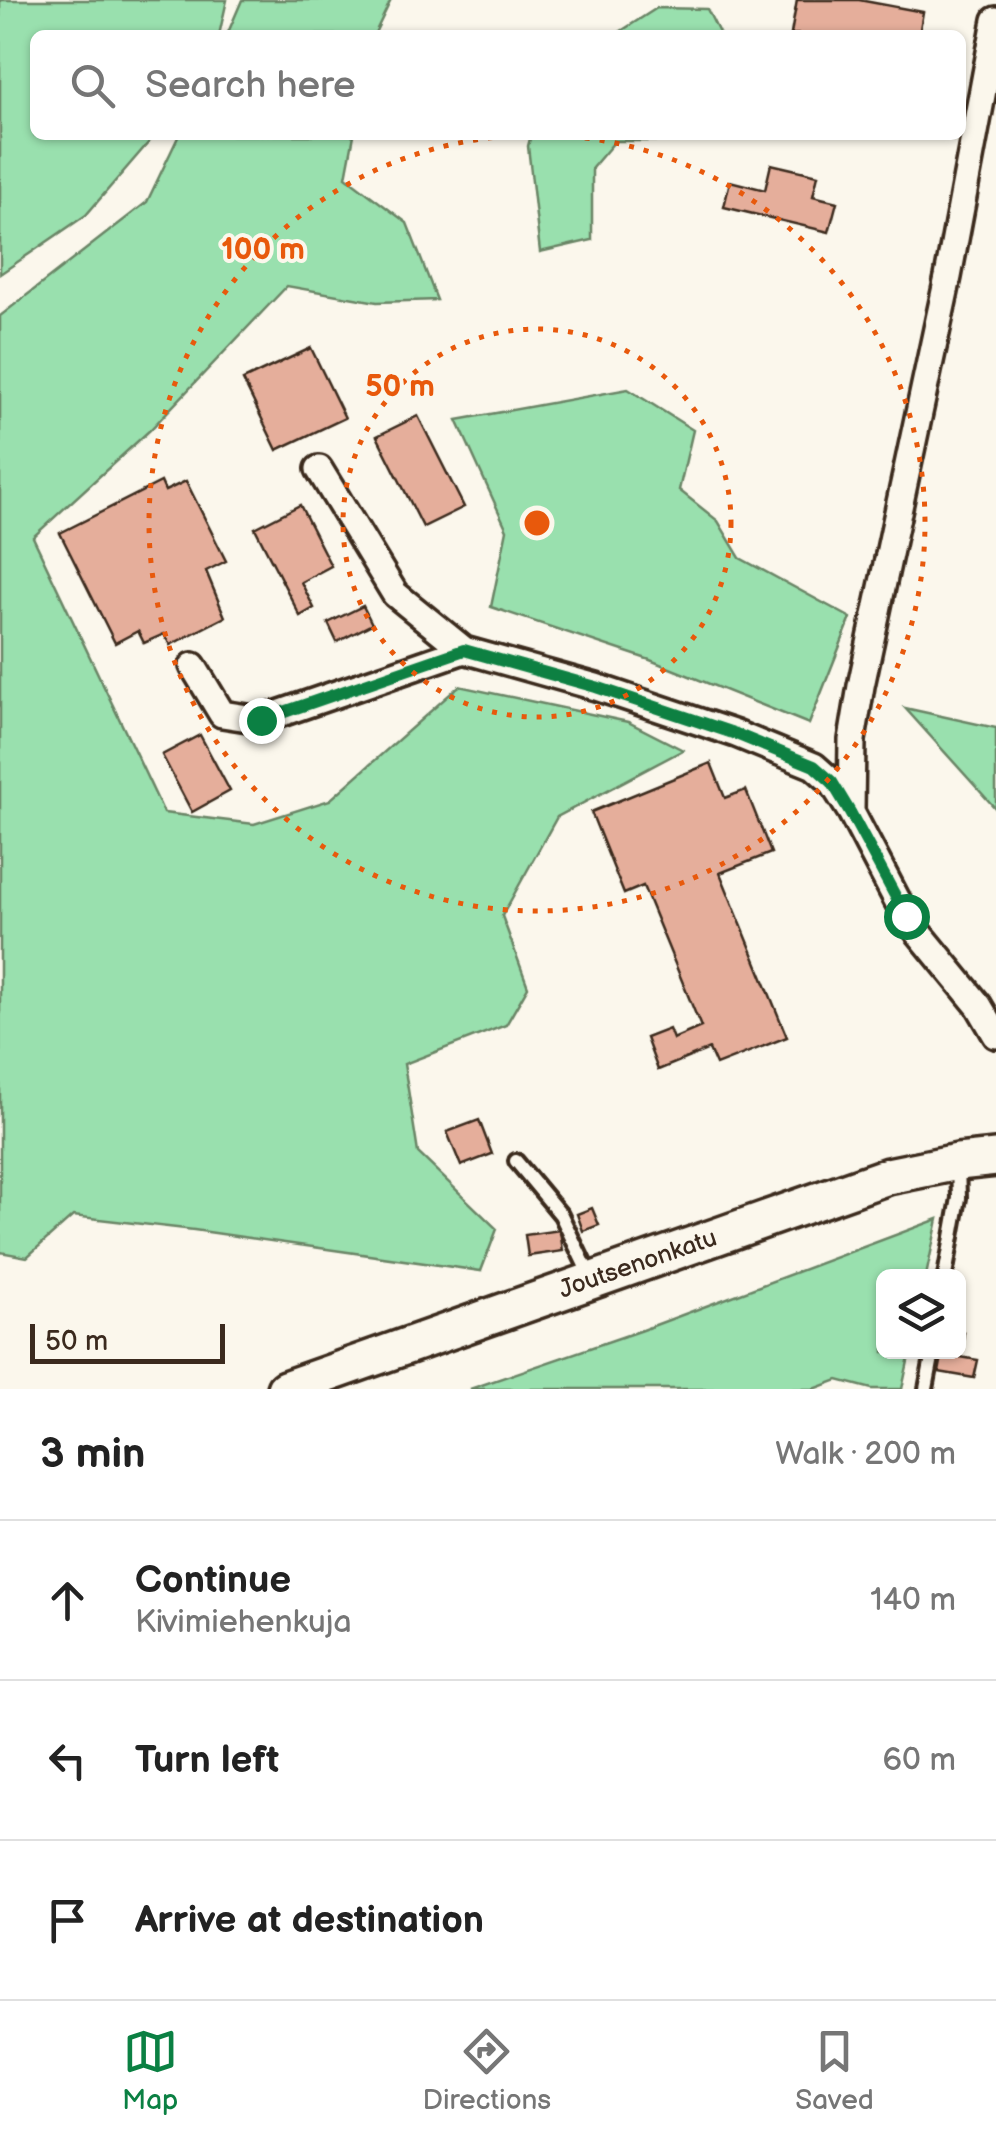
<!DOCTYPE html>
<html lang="en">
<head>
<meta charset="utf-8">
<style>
  :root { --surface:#fff; --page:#f2f2f2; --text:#222; --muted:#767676; --line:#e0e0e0; --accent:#0b8043 }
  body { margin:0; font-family:"Balsamiq Sans",sans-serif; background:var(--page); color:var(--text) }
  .controls { position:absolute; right:30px; bottom:30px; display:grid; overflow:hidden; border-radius:15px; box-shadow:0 2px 8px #0004 }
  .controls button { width:90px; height:90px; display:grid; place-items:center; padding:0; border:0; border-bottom:2px solid var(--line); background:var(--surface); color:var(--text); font:50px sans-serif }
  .scale { position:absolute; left:30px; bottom:25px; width:195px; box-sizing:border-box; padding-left:10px; border:5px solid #3b2a1e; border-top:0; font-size:28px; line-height:35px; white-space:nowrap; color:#3b2a1e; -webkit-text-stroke:8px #fbf7ec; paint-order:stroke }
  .stop { position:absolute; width:30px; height:30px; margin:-22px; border:8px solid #0b8043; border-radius:50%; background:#fff }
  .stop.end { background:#0b8043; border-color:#fff; box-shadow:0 2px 10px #0008 }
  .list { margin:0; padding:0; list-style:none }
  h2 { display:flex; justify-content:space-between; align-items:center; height:130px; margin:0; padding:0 40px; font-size:42px }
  h2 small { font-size:32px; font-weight:400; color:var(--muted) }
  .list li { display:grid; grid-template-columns:65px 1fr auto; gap:30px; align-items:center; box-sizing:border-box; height:160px; padding:0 40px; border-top:2px solid var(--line) }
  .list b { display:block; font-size:38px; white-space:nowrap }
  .list p { margin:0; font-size:32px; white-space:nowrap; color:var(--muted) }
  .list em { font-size:32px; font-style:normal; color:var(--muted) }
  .icon { flex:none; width:55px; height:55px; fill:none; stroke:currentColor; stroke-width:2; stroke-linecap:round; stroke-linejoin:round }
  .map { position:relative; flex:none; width:996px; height:1389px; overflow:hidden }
  .search { position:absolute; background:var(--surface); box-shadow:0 2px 8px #0004; left:30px; right:30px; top:30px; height:110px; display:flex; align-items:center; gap:25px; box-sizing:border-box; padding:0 35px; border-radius:15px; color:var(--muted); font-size:38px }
  .sheet { height:610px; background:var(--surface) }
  nav { display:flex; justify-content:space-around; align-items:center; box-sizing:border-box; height:140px; border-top:2px solid var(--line); background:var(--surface); font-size:28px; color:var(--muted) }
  nav a { display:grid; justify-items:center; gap:5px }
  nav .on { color:var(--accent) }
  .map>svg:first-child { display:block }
  .green { fill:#99e0ae; stroke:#6a8566; stroke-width:2.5 }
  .building { fill:#e5ae9b; stroke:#3b2a1e; stroke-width:2.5 }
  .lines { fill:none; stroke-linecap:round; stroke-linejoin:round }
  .service-casing { stroke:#3b2a1e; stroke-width:20 }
  .minor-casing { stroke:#3b2a1e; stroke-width:32 }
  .secondary-casing { stroke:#3b2a1e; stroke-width:42 }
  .service { stroke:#fbf7ec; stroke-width:12 }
  .minor { stroke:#fbf7ec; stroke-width:25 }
  .secondary { stroke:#fbf7ec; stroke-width:35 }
  .route { stroke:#0b8043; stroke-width:12 }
  .ring { fill:none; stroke:#e8590c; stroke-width:5; stroke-dasharray:5 10 }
  .labels { text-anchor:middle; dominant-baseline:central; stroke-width:8; stroke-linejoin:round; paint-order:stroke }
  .street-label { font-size:25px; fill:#3b2a1e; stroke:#fbf7ec }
  .centre { fill:#e8590c; stroke:#fbf7ec; stroke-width:5 }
  .ring-label { font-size:30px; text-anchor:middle; font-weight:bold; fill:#e8590c; stroke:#fbf7ec; stroke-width:8; stroke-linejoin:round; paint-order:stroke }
</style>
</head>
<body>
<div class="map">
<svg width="996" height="1389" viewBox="0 0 996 1389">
  <rect width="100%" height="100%" fill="#fbf7ec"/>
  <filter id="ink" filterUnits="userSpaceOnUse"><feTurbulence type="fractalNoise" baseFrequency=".01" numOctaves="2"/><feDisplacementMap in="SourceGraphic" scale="20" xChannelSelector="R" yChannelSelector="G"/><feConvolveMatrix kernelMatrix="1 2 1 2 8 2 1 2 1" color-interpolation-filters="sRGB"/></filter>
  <g filter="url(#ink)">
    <!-- green -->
    <path class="green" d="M0 0H227L219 35H35V135H155L86 215 0 274Z
      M242 0H391L374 35H227Z
      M657 8 707 9 720 35H615Z
      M179 135H354L346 177 407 223 437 300 377 302 287 286 150 430 33 537 164 813 254 824 330 800 459 686 628 722 683 750 557 817 502 916 528 987 506 1025 404 1064 418 1153 497 1229 481 1271 194 1230 73 1216 27 1257 0 1252V316L147 202Z
      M531 135H676L673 141H615L592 168V240L540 252 528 146Z
      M628 389 693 430 679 490 718 521 740 558 851 618 809 724 650 660 491 607 507 530 457 420Z
      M905 708 996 728V809Z
      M938 1219 926 1276H884V1352H910L902 1389H872L838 1380 814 1389H470L642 1330Z"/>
    <!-- building -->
    <path class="building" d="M797 0H859L923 12 919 35 791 34Z
      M771 164 818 175 813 196 837 202 829 232 724 207 730 181 765 190Z
      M311 348 345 418 277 450 243 380Z
      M418 416 464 507 423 527 377 436Z
      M186 481 226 561 206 571 225 617 170 645 164 634 144 643 138 631 115 643 60 533 161 482 165 491Z
      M300 505 331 566 301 582 314 608 300 616 255 528Z
      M363 606 372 624 337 642 328 623Z
      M200 735 230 791 192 812 162 755Z
      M711 763 725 798 746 790 771 853 720 873 787 1037 716 1065 709 1049 658 1070 646 1038 669 1029 673 1039 701 1027 643 886 624 894 591 812Z
      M479 1120 492 1154 461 1166 447 1132Z
      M592 1208 599 1225 583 1231 577 1214Z
      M560 1230 563 1251 528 1256 525 1235Z
      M958 1332 964 1333 960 1357 978 1360 974 1378 939 1372 943 1352H958Z"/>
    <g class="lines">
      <!-- service casing -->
      <g class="service-casing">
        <path id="service" d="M516 1161 561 1215 591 1278
          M945 1276 959 1198 958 1164
          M926 1389 933 1352"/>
      </g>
      <!-- minor casing -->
      <g class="minor-casing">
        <path id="minor" d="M319 469 395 594 464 650 596 687 736 734 814 766 832 782 851 812 906 917 979 1006 996 1035
          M193 666 222 714 261 720 464 650
          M851 812 852 740 861 686 948 277 996 20"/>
      </g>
      <!-- secondary casing -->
      <g class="secondary-casing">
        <path id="secondary" d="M285 1389 888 1176 958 1162 996 1158"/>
      </g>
      <!-- service -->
      <use href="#service" class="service"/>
      <!-- minor -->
      <use href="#minor" class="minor"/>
      <!-- secondary -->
      <use href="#secondary" class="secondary"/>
    </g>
  </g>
  <g class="lines" filter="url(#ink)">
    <!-- route -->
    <path class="route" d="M261 720 464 650 596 687 736 734 814 766 832 782 850 812 906 916"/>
  </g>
  <!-- distance rings -->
  <g class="ring">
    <circle cx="537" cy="523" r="194"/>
    <path d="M540 135A388 388 0 1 1 534 135"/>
  </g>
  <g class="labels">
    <!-- street labels -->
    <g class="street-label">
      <text transform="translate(638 1264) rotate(-19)">Joutsenonkatu</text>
    </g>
  </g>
  <circle cx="537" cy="523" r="15" class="centre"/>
  <g class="ring-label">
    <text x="263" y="259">100 m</text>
    <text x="400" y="396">50 m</text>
  </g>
</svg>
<div class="controls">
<button><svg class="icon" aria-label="layers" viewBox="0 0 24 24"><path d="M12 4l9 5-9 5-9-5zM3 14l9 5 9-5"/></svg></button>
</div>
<div class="scale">50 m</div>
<div class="stop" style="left:906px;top:916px"></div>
<div class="stop end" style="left:261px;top:720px"></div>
<div class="search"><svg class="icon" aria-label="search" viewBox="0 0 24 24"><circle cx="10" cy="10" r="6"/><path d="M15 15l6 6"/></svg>Search here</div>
</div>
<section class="sheet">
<h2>3 min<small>Walk · 200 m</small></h2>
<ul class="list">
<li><svg class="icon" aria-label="ahead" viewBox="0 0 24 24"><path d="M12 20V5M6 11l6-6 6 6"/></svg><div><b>Continue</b><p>Kivimiehenkuja</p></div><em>140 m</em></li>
<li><svg class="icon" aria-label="left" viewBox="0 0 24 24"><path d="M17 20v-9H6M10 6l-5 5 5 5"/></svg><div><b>Turn left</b></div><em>60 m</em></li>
<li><svg class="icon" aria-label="arrive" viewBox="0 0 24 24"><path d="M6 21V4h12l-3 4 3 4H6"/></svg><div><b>Arrive at destination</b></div></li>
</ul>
</section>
<nav>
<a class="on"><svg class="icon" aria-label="map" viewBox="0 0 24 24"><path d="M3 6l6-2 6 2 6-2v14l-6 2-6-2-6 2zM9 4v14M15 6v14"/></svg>Map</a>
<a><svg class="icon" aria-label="directions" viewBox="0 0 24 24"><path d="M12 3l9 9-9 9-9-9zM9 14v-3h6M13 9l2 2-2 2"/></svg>Directions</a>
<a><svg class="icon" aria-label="saved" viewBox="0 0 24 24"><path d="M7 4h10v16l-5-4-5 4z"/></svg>Saved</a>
</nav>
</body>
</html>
